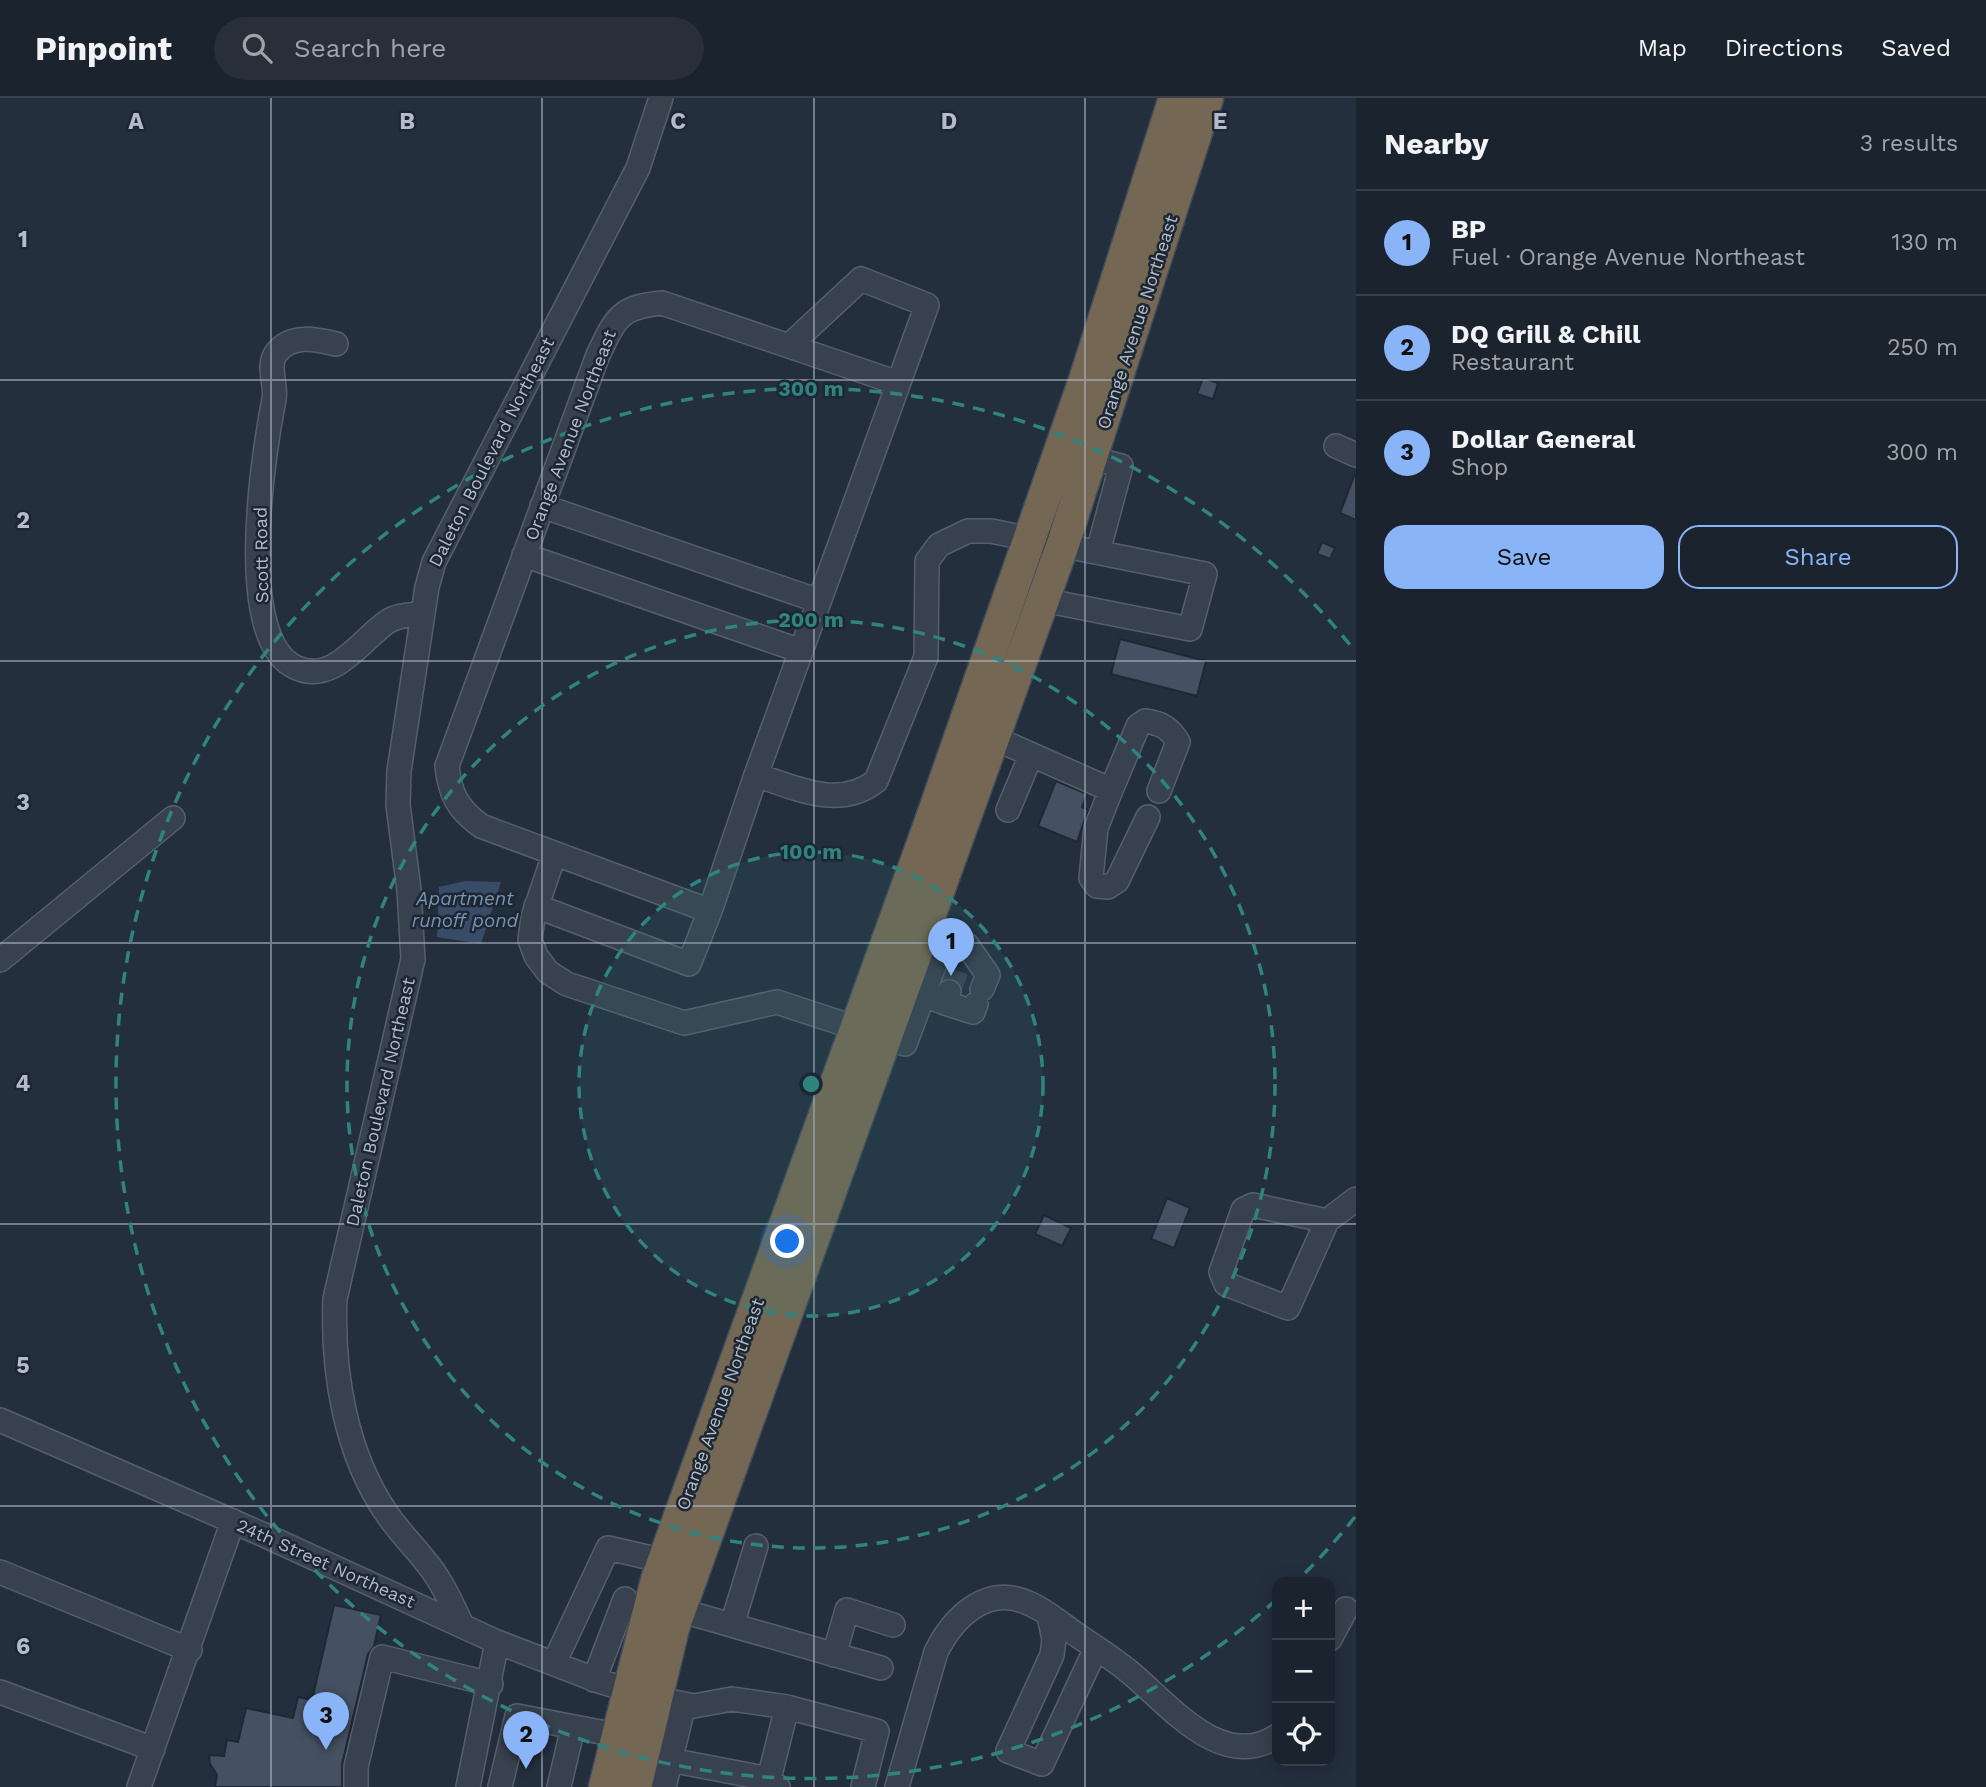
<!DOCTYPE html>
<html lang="en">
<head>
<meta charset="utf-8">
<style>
  :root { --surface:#1b232e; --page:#282f3a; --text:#f1f3f6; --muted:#a0a4aa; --line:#39404a; --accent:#8ab4f8 }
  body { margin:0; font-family:"Work Sans",sans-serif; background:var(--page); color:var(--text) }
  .controls { position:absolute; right:21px; bottom:21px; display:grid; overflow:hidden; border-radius:14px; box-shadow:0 4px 18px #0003 }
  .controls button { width:63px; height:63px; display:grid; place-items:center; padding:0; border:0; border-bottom:2px solid var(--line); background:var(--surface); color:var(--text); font:35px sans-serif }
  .you { position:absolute; left:788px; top:1144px; width:24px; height:24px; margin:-18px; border:5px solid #fff; border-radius:50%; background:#1a73e8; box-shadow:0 0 0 10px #1a73e833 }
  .badge { display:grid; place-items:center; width:46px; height:46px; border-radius:50%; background:var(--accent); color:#111; font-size:23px; font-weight:700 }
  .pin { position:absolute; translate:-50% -58px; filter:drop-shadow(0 2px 4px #0008) }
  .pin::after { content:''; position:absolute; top:37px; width:24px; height:21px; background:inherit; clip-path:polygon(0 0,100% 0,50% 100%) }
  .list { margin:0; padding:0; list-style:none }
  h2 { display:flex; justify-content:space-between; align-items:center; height:91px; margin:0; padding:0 28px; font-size:30px }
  h2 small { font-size:23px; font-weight:400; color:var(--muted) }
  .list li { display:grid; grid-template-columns:46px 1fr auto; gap:21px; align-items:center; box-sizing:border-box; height:105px; padding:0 28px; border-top:2px solid var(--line) }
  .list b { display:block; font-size:26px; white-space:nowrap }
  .list p { margin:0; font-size:23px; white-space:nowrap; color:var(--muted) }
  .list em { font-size:23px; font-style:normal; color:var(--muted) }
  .actions { display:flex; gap:14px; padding:21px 28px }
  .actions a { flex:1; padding:16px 0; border:2px solid var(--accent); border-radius:21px; text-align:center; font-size:24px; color:var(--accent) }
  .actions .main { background:var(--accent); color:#111 }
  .icon { flex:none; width:38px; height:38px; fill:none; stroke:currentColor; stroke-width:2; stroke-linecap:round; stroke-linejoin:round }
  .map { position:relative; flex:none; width:1356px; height:1689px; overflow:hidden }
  header { display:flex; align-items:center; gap:42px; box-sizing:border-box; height:98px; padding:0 35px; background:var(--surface); border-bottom:2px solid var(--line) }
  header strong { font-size:33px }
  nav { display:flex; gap:38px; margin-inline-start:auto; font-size:24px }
  .search { width:490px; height:63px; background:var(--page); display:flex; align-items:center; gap:18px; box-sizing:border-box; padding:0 24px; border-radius:38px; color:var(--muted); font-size:26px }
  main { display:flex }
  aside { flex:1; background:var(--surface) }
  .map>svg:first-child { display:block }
  .water { fill:#394c67 }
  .building { fill:#455162; stroke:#1f2835; stroke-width:2 }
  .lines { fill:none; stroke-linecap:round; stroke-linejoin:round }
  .minor-tunnel { stroke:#3a4453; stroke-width:23; stroke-dasharray:23 11; stroke-linecap:butt }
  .minor-casing { stroke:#565f6c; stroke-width:26 }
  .highway-casing { stroke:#434c59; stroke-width:35 }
  .minor { stroke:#38414e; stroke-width:23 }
  .highway { stroke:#746855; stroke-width:32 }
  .grid { fill:none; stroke:#b4bcc9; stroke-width:2; stroke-opacity:0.55 }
  .ring { fill:none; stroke:#308480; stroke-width:3.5; stroke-dasharray:12 9 }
  .labels { text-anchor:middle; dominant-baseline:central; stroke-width:5; stroke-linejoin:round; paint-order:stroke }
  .street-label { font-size:18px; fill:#b4bcc9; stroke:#1d2633 }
  .water-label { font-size:19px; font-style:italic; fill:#7c92b1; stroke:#1d2633 }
  .grid-label { font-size:23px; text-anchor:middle; font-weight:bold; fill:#b4bcc9; stroke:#1d2633; stroke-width:5; stroke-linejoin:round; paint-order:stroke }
  .centre { fill:#308480; stroke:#1d2633; stroke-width:3.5 }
  .ring-label { font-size:21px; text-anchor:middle; font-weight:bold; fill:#308480; stroke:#1d2633; stroke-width:5; stroke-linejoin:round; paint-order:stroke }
</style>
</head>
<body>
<header>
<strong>Pinpoint</strong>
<div class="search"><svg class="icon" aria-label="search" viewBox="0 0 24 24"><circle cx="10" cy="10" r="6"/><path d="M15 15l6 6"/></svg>Search here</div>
<nav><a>Map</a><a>Directions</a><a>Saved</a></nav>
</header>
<main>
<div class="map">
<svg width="1356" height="1689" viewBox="0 0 1356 1689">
  <rect width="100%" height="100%" fill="#242f3e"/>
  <!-- water -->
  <path class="water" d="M465 783 501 784 481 846 437 839 439 789Z"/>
  <!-- building -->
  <path class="building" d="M1203 280 1218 285 1213 301 1197 296Z
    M1355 376 1356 377V422L1340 415Z
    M1322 444 1335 450 1330 461 1317 456Z
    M1120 541 1206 563 1197 598 1111 576Z
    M1056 683 1087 696 1082 709 1088 712 1077 744 1038 728Z
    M1167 1100 1190 1110 1174 1150 1151 1141Z
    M1044 1117 1071 1130 1062 1148 1035 1136Z
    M334 1507 381 1517 374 1548 368 1556 342 1666V1689H215L217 1677 210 1666 209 1657 224 1658 227 1642 238 1644 246 1610 293 1620 298 1599 312 1602Z"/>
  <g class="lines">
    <!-- minor-tunnel -->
    <path class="minor-tunnel" d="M949 894 961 862"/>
    <!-- minor casing -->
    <g class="minor-casing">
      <path id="minor" d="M336 246C315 241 292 236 277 254 266 267 277 286 274 301 264 354 233 544 297 570 334 586 361 542 387 524 397 517 410 517 423 515
        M790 247 861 181 927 207 756 677C796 690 839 712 876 683L926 559 927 463 939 447 968 433H991L1205 476 1190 531 1043 502
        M1336 348 1356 357
        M1092 360 1121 368 1098 454
        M542 408 819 503
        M524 457 801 553
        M994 640 1111 692 1138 628 1145 623C1161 625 1170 630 1178 644L1159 693
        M756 677 710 813 481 728C458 711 450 697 447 668L598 257C616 220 619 209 662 205L898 285
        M1111 692 1096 730 1091 780 1097 788 1108 789 1117 783 1148 719
        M1008 712 1031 657
        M554 757 533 819 530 842 536 858 548 874 567 886 684 925 777 904 905 946 945 838 924 830
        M536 808 689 866 710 813
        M967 847 988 877 982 891
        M0 862 173 720
        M909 891 945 905 949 894
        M945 905 973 914 976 906
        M1327 1123 1253 1107 1243 1112 1221 1174 1226 1186 1288 1210 1327 1123 1356 1101
        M0 1322 264 1437 497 1544 599 1583 654 1600 694 1608 732 1601 787 1609 877 1633 863 1689
        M0 1474 190 1552
        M679 1512 881 1570
        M1049 1518 1054 1541 1052 1557 1008 1653 1042 1666 1096 1550
        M462 1527C454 1511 447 1494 437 1479 423 1457 402 1438 387 1416 345 1355 332 1273 335 1201L413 861 409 792 398 707 399 673 427 489 434 464 638 70 661 0
        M732 1527 756 1448
        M1330 1541 1346 1511
        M834 1557 847 1512 893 1527
        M554 1565 608 1450 664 1463
        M594 1582 625 1501
        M0 1594 153 1651
        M670 1662 769 1681 778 1689
        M769 1681 787 1609
        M139 1689 233 1423
        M356 1689V1669L382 1559 491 1586
        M468 1689 497 1544
        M500 1689 517 1618 616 1637
        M559 1689 573 1629
        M664 1689 684 1606
        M897 1689 936 1554C953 1520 986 1486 1028 1505 1046 1512 1061 1526 1077 1537 1096 1550 1116 1562 1133 1577 1171 1609 1223 1674 1277 1638"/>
    </g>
    <!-- highway casing -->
    <g class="highway-casing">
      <path id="highway" d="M605 1689 657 1482 930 726 1085 282 1175 0
        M635 1689 673 1530 1063 446 1207 0"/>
    </g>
    <!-- minor -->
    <use href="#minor" class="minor"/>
    <!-- highway -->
    <use href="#highway" class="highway"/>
  </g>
  <!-- grid -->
  <path class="grid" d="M271 0V1689M542 0V1689M814 0V1689M1085 0V1689M0 282H1356M0 563H1356M0 845H1356M0 1126H1356M0 1408H1356"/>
  <!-- distance rings -->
  <circle cx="811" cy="986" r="232" fill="#308480" fill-opacity=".12"/>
  <g class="ring">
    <circle cx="811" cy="986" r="232"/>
    <circle cx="811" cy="986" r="464"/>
    <path d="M1355 1419A695 695 0 0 1 1298 1482M1276 1502A695 695 0 1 1 1355 553"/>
  </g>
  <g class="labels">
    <!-- street labels -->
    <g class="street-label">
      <text transform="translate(1137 224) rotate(-72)">Orange Avenue Northeast</text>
      <text transform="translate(570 337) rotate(-69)">Orange Avenue Northeast</text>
      <text transform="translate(491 354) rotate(-63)">Daleton Boulevard Northeast</text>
      <text transform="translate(261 457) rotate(-91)">Scott Road</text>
      <text transform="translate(380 1004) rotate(-77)">Daleton Boulevard Northeast</text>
      <text transform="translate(720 1306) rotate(-70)">Orange Avenue Northeast</text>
      <text transform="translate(326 1465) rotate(24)">24th Street Northeast</text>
    </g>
    <!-- water labels -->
    <g class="water-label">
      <text x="465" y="800">Apartment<tspan x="465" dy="22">runoff pond</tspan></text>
    </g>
  </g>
  <g class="grid-label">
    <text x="136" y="31">A</text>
    <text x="407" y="31">B</text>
    <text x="678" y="31">C</text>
    <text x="949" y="31">D</text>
    <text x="1220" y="31">E</text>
    <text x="23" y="149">1</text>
    <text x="23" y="430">2</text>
    <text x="23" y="712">3</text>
    <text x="23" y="993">4</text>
    <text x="23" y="1275">5</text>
    <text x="23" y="1556">6</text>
  </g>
  <circle cx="811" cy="986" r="10" class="centre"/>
  <g class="ring-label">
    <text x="811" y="298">300 m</text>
    <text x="811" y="529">200 m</text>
    <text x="811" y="761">100 m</text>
  </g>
</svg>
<div class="controls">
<button>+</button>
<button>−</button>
<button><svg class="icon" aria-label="locate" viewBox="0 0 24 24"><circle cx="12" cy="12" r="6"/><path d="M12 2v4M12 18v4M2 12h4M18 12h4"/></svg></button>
</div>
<div class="you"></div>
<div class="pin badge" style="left:951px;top:878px">1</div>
<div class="pin badge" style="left:526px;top:1671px">2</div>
<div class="pin badge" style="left:326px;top:1652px">3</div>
</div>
<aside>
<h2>Nearby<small>3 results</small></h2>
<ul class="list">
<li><span class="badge">1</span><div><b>BP</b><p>Fuel · Orange Avenue Northeast</p></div><em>130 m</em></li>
<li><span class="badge">2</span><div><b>DQ Grill &amp; Chill</b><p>Restaurant</p></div><em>250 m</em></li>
<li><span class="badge">3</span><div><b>Dollar General</b><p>Shop</p></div><em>300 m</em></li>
</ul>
<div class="actions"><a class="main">Save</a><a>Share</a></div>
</aside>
</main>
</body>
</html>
